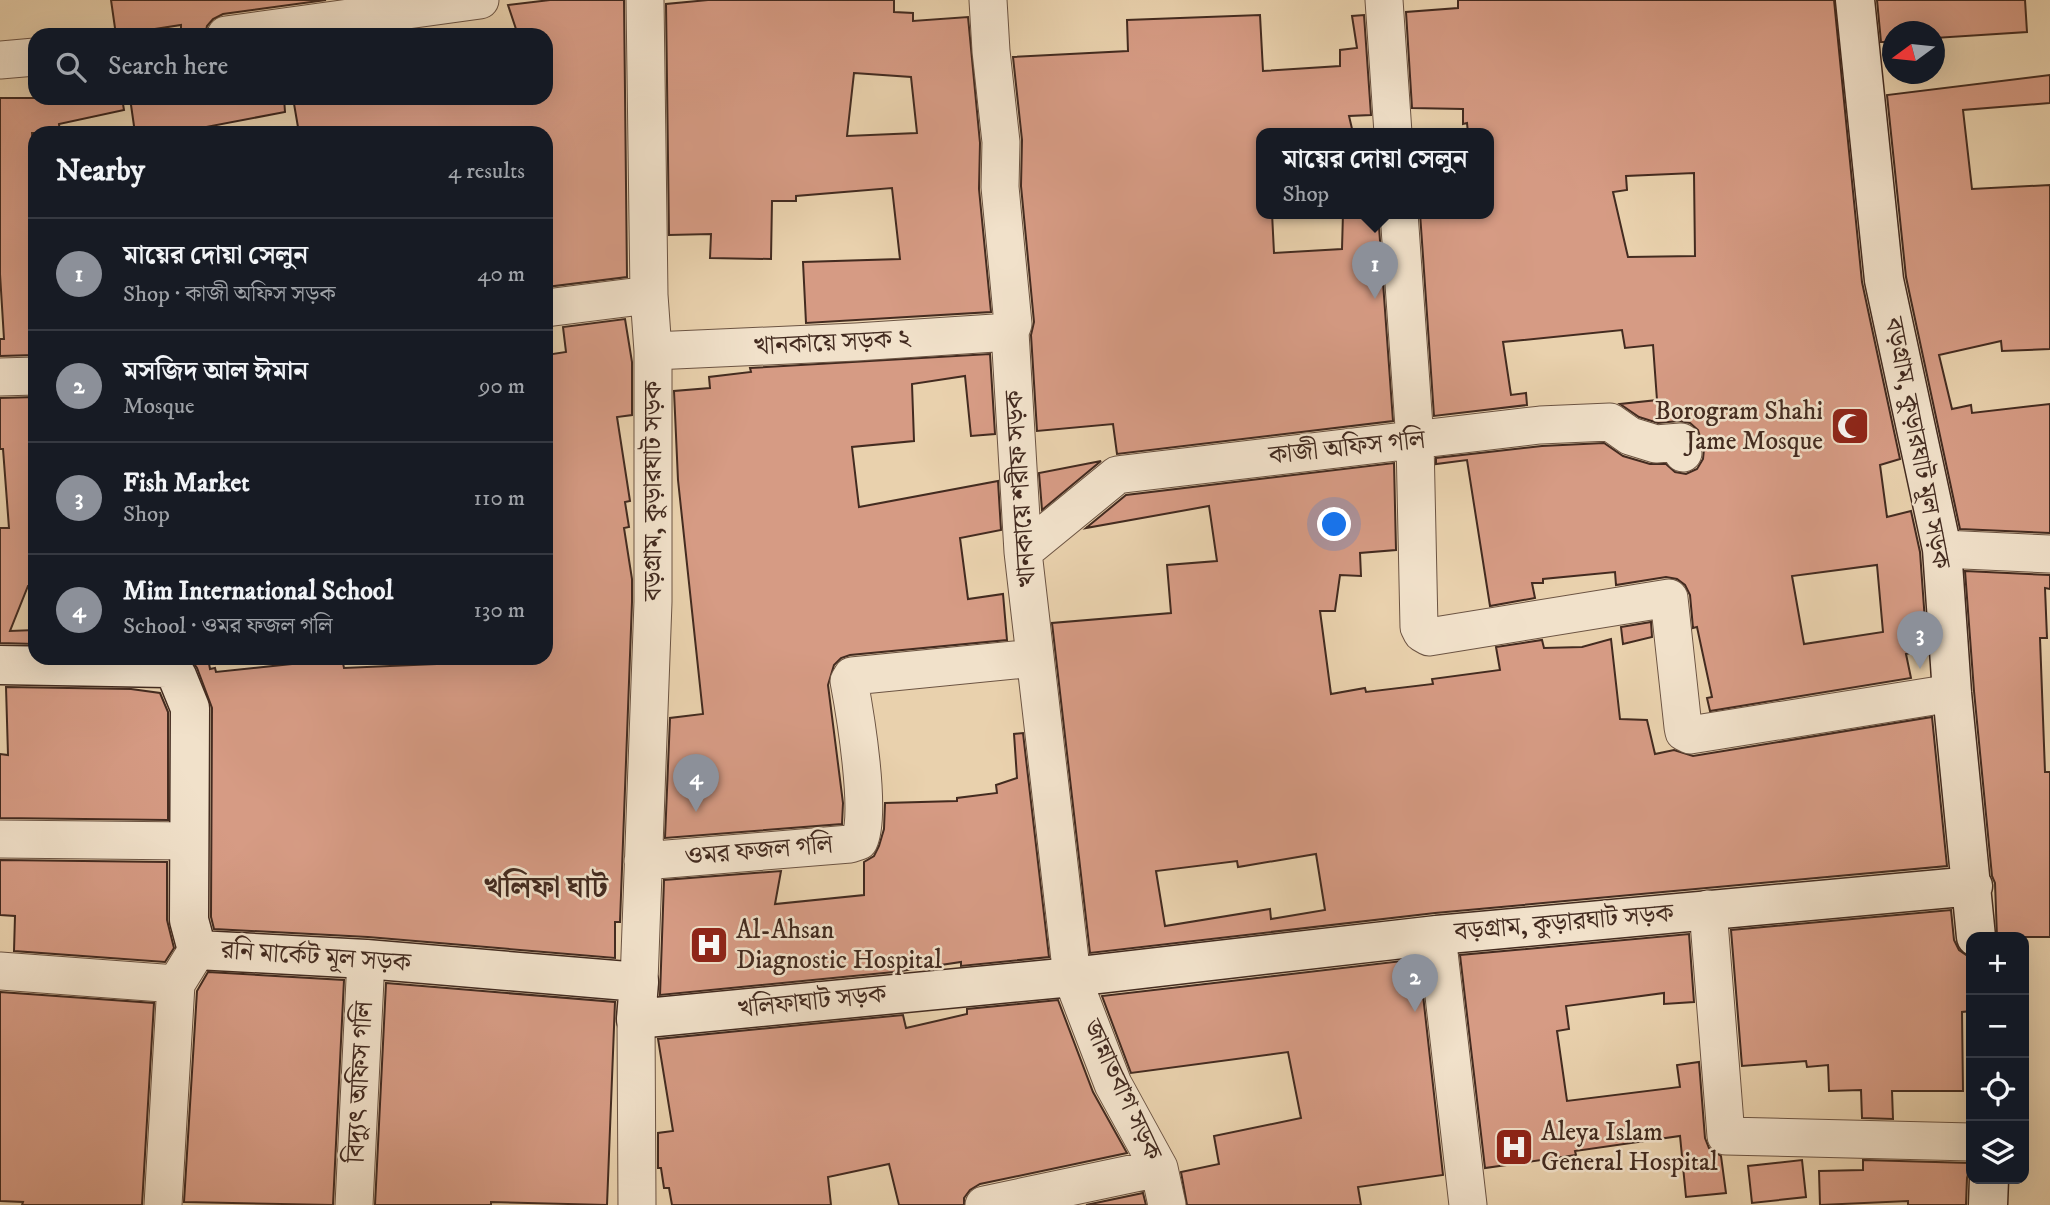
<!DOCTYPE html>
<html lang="en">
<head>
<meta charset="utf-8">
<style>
  :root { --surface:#171b24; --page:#242831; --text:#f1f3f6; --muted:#9ea1a6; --line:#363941; --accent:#8c9099 }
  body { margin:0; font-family:"IM FELL DW Pica","Noto Serif Bengali",serif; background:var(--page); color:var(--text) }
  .controls { position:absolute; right:21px; bottom:21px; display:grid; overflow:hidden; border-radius:14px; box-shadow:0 7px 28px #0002 }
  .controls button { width:63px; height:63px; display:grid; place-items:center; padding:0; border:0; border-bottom:2px solid var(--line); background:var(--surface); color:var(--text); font:35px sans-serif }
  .compass { position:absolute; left:1882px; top:21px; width:63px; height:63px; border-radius:50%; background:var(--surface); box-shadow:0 7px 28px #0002; rotate:255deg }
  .you { position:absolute; left:1335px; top:525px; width:24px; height:24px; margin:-18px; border:5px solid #fff; border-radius:50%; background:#1a73e8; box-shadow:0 0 0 10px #1a73e833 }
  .badge { display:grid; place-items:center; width:46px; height:46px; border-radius:50%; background:var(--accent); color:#fff; font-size:23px; font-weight:700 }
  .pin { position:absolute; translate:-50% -58px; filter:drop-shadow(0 2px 4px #0008) }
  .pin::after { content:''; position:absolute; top:37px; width:24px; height:21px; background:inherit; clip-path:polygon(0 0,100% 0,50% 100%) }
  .popup { position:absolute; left:1256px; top:128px; width:238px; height:91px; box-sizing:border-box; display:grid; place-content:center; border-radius:14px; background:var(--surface); filter:drop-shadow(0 2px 5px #0005); font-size:23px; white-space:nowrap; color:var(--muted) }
  .popup b { font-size:26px; color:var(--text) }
  .popup::after { content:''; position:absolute; left:50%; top:100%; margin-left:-14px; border:14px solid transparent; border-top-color:var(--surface) }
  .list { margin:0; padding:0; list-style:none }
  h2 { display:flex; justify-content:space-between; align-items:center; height:91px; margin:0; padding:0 28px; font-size:30px }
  h2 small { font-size:23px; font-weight:400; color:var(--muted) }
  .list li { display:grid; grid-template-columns:46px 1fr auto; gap:21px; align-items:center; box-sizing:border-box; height:112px; padding:0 28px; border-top:2px solid var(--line) }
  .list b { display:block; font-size:26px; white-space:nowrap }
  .list p { margin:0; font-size:23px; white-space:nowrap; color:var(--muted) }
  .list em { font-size:23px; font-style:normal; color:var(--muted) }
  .icon { flex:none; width:38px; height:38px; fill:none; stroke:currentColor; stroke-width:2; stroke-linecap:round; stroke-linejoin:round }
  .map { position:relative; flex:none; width:2050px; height:1205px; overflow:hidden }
  .search { position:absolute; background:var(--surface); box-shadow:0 7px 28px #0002; left:28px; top:28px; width:525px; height:77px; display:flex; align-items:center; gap:18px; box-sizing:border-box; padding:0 24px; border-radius:21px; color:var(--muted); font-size:26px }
  .panel { position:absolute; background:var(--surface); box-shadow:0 7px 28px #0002; left:28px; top:126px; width:525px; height:539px; border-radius:21px }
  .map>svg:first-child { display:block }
  .building { fill:#d69b84; stroke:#432b20; stroke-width:2; fill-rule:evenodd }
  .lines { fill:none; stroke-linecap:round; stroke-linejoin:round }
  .street-casing { stroke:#6c5443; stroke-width:39 }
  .secondary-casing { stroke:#432b20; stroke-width:41 }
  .street { stroke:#f1e1ca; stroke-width:37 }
  .secondary { stroke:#f1e1ca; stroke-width:38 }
  .labels { text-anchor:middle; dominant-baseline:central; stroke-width:5; stroke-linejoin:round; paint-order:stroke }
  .street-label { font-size:26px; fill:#432b20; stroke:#f1e1ca }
  .poi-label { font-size:26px; fill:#432b20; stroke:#f1e1ca; text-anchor:start }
  .quarter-label { font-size:30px; font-weight:bold; fill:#432b20; stroke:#f1e1ca }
</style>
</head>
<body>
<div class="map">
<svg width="2050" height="1205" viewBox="0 0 2050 1205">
  <rect width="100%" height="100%" fill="#e9d1ad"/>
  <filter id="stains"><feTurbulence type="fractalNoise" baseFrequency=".00286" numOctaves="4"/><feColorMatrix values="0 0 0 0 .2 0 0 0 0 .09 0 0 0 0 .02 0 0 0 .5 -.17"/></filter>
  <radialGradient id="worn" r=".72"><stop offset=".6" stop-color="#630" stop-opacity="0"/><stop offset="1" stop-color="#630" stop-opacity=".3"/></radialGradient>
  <!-- building -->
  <path class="building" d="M111 0H326L223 14 213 19 207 26 205 35H181V25L116 35Z
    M550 0H624L627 277 546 287V133H299L293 98H546V35H518L508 5Z
    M708 0H894V12L913 13V21L968 17 980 143 979 189 991 312 806 323 803 262 900 259 892 188 796 196V201H772L771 259 710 258 711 234 669 235 666 4ZM854 73 911 77 917 133 847 136Z
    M1458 0H1834L1862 282 1900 459 1880 465 1887 517 1911 511 1920 552 1927 649 1906 654 1911 678 1710 711 1707 698 1712 697 1697 627 1693 628 1690 595 1685 585 1677 579 1666 577 1616 585 1615 572 1543 579V583H1532L1535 598 1490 606 1467 460 1436 464V458L1542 446 1604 443 1623 456 1650 464H1666L1675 472 1686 474 1697 469 1703 459 1704 449 1698 430 1690 423 1679 421 1658 423 1639 417 1620 404 1657 400 1653 345 1625 348 1622 330 1503 342 1511 395 1526 393 1527 405 1434 416 1420 213H1489V133H1468L1467 123 1463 124V109L1412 108 1406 12 1458 8ZM1694 173 1695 256 1628 257 1613 192 1627 190 1626 176ZM1877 565 1883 632 1804 644 1792 576Z
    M1877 0H2025L2027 32 1935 38V32H1893V42H1881Z
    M1260 15 1263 71 1340 66V50L1357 48 1352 16 1364 15 1371 115 1349 116 1353 133H1261V213H1272L1274 253 1342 249 1343 213H1378L1393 421 1117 454 1113 424 1037 431 1031 335 1034 322 1021 186 1022 140 1013 57 1128 51 1127 20Z
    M2050 75V103L1963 110 1972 189 2050 185V349L2002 351 2001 341 1939 355 1952 409 1971 405 1972 413 2050 404V533L1960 529 1906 277 1887 95Z
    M0 98H122L124 110 59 124 60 133H32L35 179V355L0 356V339H4L0 274Z
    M130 98H284L285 112 206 127 207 133H135Z
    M625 319 632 362V415L617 417 630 501 625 502 629 527 624 528 632 579V602L620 922H615V958L368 937 214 929 211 917 212 708 197 668 190 658H208L210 669 215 668 216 672 291 664 290 658H342L344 668 436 664V659L452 658H546V355L566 352 563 327Z
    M990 354 995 434 971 436 965 376 912 384 914 441 852 447 859 507 998 481 1001 530 960 538 968 599 1003 594 1007 640 850 655 841 658 834 665 828 685 843 803 842 824 665 838 670 718 703 714 678 480 674 391 710 388 709 377 751 372 750 368Z
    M35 397V457H33L35 586H28L10 631 35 630V644L0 643V528H9L3 449H0V398Z
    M1101 461 1042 510 1039 473Z
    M1394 463 1396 550 1360 553 1361 576 1340 575 1335 611H1320L1331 694 1365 688 1366 692 1433 684 1432 679 1500 670 1496 647 1542 640 1544 648 1582 647 1611 639 1620 719 1647 720 1655 754 1674 750 1693 756 1932 717 1947 866 1435 913 1090 953 1052 623 1171 613 1167 565 1217 561 1209 506 1086 528 1126 495ZM1316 854 1325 910 1271 919 1270 909 1165 926 1156 871 1237 861 1238 867Z
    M1965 571 2050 575V589L2045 588 2047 638H2040L2045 772H2050V937H1997L1995 883 1992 876 1974 691Z
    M1651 622 1652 637 1623 644 1621 627Z
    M6 687 131 689 160 693 168 712V820L0 818V754L8 755Z
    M1023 733 1049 957 961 966V962L894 972 660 995 664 880 781 871 775 904 864 895V862L874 856 879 846 884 829 885 803 957 801V798L997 793 996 785 1017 778 1014 734Z
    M0 860 167 862V920L174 948 165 962 14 951 15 916 0 915Z
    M1951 910 1954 940 1959 950 1969 957 1971 1011 1962 1012 1963 1091H1892L1893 1119 1862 1118 1861 1090 1829 1091 1828 1065 1807 1067 1806 1061 1742 1066 1731 930Z
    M1689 934 1694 1002 1664 1004V993L1566 1006 1569 1029 1557 1031 1567 1101 1680 1087 1677 1065 1699 1062 1705 1138 1709 1148 1721 1156 1726 1193 1686 1197 1680 1136 1575 1151 1576 1155 1485 1168 1460 955Z
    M1419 959 1443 1175 1358 1187 1361 1205H1187L1181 1172 1219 1164 1214 1136 1301 1118 1288 1052 1131 1073 1102 996Z
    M208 972 344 980 333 1205 184 1202 197 991Z
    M386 983 615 1002 607 1205 491 1202V1205H375Z
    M0 992 154 1003 142 1205H22L23 1202 0 1201Z
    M1058 1000 1093 1092 1127 1153 980 1184 970 1190 964 1198V1205H899L889 1164 828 1177 831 1205H672L669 1188H664L661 1168H658V1133L673 1131 658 1039 903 1015 906 1028 967 1014V1009Z
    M1802 1160 1806 1197 1752 1203 1748 1166Z
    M1863 1160 1971 1163 1967 1178 1966 1205H1908V1201L1820 1205 1819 1171 1863 1170Z
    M1143 1193 1146 1205H1086Z"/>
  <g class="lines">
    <!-- street casing -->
    <g class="street-casing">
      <path id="street" d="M988 0 991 51 1001 142 1000 187 1013 324 1010 332 1023 552 1072 977 1113 1084 1159 1168 1167 1205
        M1384 0 1393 133
        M226 35 480 0
        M0 60 35 57
        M1399 213 1415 441 1419 627 1422 633 1429 637 1669 598 1683 727 1684 732 1690 735 1952 693
        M546 308 649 295
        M653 351 856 342 1010 332
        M0 377 35 376
        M1942 549 2050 554
        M1023 552 1117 475 1124 474 1540 425 1610 422 1630 436 1656 444 1681 442 1683 453
        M0 839 189 841
        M643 861 850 844 859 841C872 814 855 713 849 681L852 676 1035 658
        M1708 909 1726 1136 1971 1142
        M1437 935 1468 1205
        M0 971 176 984
        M639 982 653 602V351L649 295 645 0
        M636 1019 637 1205
        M163 1205 176 984 197 950
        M354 1205 366 959
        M984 1205 1159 1168"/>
    </g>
    <!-- secondary casing -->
    <g class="secondary-casing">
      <path id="secondary" d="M1855 0 1884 280 1942 549 1952 693 1976 937
        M0 665 167 668 177 676 190 708 189 920 197 950 366 959 639 982 636 1019 1072 977 1437 935 1973 886
        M1988 1205 1989 1179"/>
    </g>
    <!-- street -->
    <use href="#street" class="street"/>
    <!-- secondary -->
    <use href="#secondary" class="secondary"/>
  </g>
  <!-- icons -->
  <defs>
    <g id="mosque-square" transform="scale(2.0125)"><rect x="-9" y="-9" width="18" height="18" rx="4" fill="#8f2418" stroke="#f1e1ca"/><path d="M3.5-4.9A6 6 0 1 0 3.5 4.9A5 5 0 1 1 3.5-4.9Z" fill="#fff"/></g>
    <g id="hospital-square" transform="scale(2.0125)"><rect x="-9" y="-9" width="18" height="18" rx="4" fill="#8f2418" stroke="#f1e1ca"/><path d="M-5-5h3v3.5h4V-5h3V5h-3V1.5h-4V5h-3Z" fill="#fff"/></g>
  </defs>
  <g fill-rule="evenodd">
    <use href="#mosque-square" x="1850" y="426"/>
    <use href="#hospital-square" x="709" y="945"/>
    <use href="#hospital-square" x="1514" y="1147"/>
  </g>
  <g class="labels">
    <!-- street labels -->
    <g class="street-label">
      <text transform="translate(832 343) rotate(-3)">খানকায়ে সড়ক ২</text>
      <text transform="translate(1917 443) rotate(79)">বড়গ্রাম, কুড়ারঘাট মূল সড়ক</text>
      <text transform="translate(1347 448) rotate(-6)">কাজী অফিস গলি</text>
      <text transform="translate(1021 489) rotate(-94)">খানকায়ে শরীফ সড়ক</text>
      <text transform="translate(653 491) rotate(-90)">বড়গ্রাম, কুড়ারঘাট সড়ক</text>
      <text transform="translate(759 851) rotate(-5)">ওমর ফজল গলি</text>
      <text transform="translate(1564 923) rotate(-5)">বড়গ্রাম, কুড়ারঘাট সড়ক</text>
      <text transform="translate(316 957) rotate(4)">রনি মার্কেট মূল সড়ক</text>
      <text transform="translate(812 1002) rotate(-6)">খলিফাঘাট সড়ক</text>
      <text transform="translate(360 1082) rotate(-87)">বিদ্যুৎ অফিস গলি</text>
      <text transform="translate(1122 1090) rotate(65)">জান্নাতবাগ সড়ক</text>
    </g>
    <!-- poi labels -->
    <g class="poi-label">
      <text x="1823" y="411" text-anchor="end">Borogram Shahi<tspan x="1823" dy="30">Jame Mosque</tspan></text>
      <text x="736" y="930">Al-Ahsan<tspan x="736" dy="30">Diagnostic Hospital</tspan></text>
      <text x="1541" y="1132">Aleya Islam<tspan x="1541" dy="30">General Hospital</tspan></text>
    </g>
    <!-- quarter labels -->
    <g class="quarter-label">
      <text x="546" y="888">খলিফা ঘাট</text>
    </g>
  </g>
  <rect width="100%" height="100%" filter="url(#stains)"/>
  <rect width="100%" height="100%" fill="url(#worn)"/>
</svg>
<div class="controls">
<button>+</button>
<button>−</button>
<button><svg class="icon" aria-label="locate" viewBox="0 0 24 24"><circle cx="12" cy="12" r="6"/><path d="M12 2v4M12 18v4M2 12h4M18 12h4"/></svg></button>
<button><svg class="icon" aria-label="layers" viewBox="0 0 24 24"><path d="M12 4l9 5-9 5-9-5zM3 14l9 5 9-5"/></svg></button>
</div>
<svg class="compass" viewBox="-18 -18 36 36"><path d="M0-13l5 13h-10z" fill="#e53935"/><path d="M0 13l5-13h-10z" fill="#9ea1a6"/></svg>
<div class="you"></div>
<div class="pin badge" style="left:1375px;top:299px">1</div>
<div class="popup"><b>মায়ের দোয়া সেলুন</b>Shop</div>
<div class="pin badge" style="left:1415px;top:1012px">2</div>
<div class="pin badge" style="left:1920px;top:669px">3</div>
<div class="pin badge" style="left:696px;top:812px">4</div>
<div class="search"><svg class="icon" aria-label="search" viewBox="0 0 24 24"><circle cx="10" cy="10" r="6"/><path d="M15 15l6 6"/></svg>Search here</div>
<section class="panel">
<h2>Nearby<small>4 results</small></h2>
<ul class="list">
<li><span class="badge">1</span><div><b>মায়ের দোয়া সেলুন</b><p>Shop · কাজী অফিস সড়ক</p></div><em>40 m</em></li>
<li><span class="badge">2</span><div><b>মসজিদ আল ঈমান</b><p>Mosque</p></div><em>90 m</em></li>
<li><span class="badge">3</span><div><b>Fish Market</b><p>Shop</p></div><em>110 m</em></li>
<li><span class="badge">4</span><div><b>Mim International School</b><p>School · ওমর ফজল গলি</p></div><em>130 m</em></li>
</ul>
</section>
</div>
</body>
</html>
